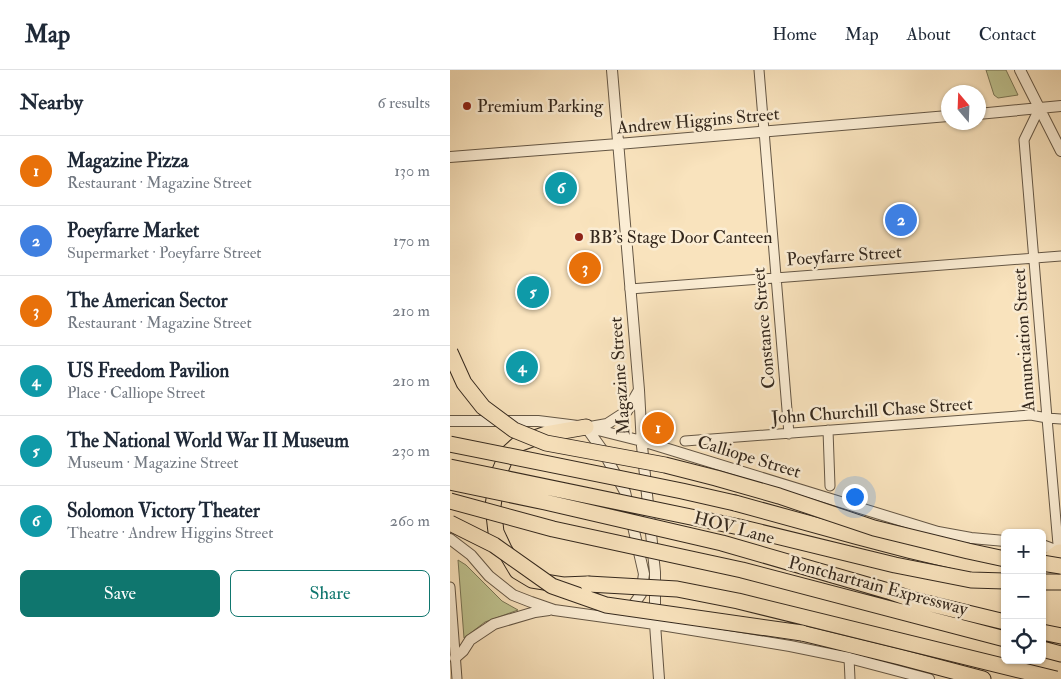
<!DOCTYPE html>
<html lang="en">
<head>
<meta charset="utf-8">
<style>
  :root { --surface:#fff; --page:#f6f6f7; --text:#1f2937; --muted:#747a83; --line:#e0e1e3; --accent:#0f766e }
  body { margin:0; font-family:"IM FELL Double Pica",serif; background:var(--page); color:var(--text) }
  .controls { position:absolute; right:15px; bottom:15px; display:grid; overflow:hidden; border-radius:8px; box-shadow:0 1px 4px #0004 }
  .controls button { width:45px; height:45px; display:grid; place-items:center; padding:0; border:0; border-bottom:1px solid var(--line); background:var(--surface); color:var(--text); font:25px sans-serif }
  .compass { position:absolute; left:491px; top:15px; width:45px; height:45px; border-radius:50%; background:var(--surface); box-shadow:0 1px 4px #0004; rotate:341deg }
  .you { position:absolute; left:404px; top:426px; width:18px; height:18px; margin:-12px; border:4px solid #fff; border-radius:50%; background:#1a73e8; box-shadow:0 0 0 8px #1a73e833 }
  .badge { display:grid; place-items:center; width:32px; height:32px; border-radius:50%; background:var(--accent); color:#fff; font-size:16px; font-weight:700 }
  .pin { position:absolute; translate:-50% -50%; border:2px solid #fff; box-shadow:0 1px 5px #0006 }
  .list { margin:0; padding:0; list-style:none }
  h2 { display:flex; justify-content:space-between; align-items:center; height:65px; margin:0; padding:0 20px; font-size:21px }
  h2 small { font-size:16px; font-weight:400; color:var(--muted) }
  .list li { display:grid; grid-template-columns:32px 1fr auto; gap:15px; align-items:center; box-sizing:border-box; height:70px; padding:0 20px; border-top:1px solid var(--line) }
  .list b { display:block; font-size:19px; white-space:nowrap }
  .list p { margin:0; font-size:16px; white-space:nowrap; color:var(--muted) }
  .list em { font-size:16px; font-style:normal; color:var(--muted) }
  .actions { display:flex; gap:10px; padding:15px 20px }
  .actions a { flex:1; padding:11px 0; border:1px solid var(--accent); border-radius:8px; text-align:center; font-size:18px; color:var(--accent) }
  .actions .main { background:var(--accent); color:#fff }
  .icon { flex:none; width:28px; height:28px; fill:none; stroke:currentColor; stroke-width:2; stroke-linecap:round; stroke-linejoin:round }
  .map { position:relative; flex:none; width:611px; height:609px; overflow:hidden }
  header { display:flex; align-items:center; gap:30px; box-sizing:border-box; height:70px; padding:0 25px; background:var(--surface); border-bottom:1px solid var(--line) }
  header strong { font-size:24px }
  nav { display:flex; gap:28px; margin-inline-start:auto; font-size:18px }
  main { display:flex }
  aside { flex:1; background:var(--surface) }
  .map>svg:first-child { display:block }
  .green { fill:#bfc390; stroke:#7a7656 }
  .lines { fill:none; stroke-linecap:round; stroke-linejoin:round }
  .minor-casing { stroke:#655745; stroke-width:11 }
  .tertiary-casing { stroke:#655745; stroke-width:12 }
  .motorway-casing { stroke:#34281d; stroke-width:17 }
  .minor { stroke:#fbedd4; stroke-width:9 }
  .tertiary { stroke:#fbedd4; stroke-width:10 }
  .motorway { stroke:#f9e3bd; stroke-width:15 }
  .motorway-bridge-casing { stroke:#34281d; stroke-width:17; stroke-linecap:butt }
  .motorway-bridge { stroke:#f9e3bd; stroke-width:15 }
  .poi-dot { fill:#8f2418; stroke:#fbedd4; stroke-width:2 }
  .labels { text-anchor:middle; dominant-baseline:central; stroke-width:5; stroke-linejoin:round; paint-order:stroke }
  .poi-label { font-size:18px; fill:#34281d; stroke:#fbedd4; text-anchor:start }
  .street-label { font-size:18px; fill:#34281d; stroke:#fbedd4 }
</style>
</head>
<body>
<header>
<strong>Map</strong>
<nav><a>Home</a><a>Map</a><a>About</a><a>Contact</a></nav>
</header>
<main>
<aside>
<h2>Nearby<small>6 results</small></h2>
<ul class="list">
<li><span class="badge" style="background:#e8710a">1</span><div><b>Magazine Pizza</b><p>Restaurant · Magazine Street</p></div><em>130 m</em></li>
<li><span class="badge" style="background:#3f7fe0">2</span><div><b>Poeyfarre Market</b><p>Supermarket · Poeyfarre Street</p></div><em>170 m</em></li>
<li><span class="badge" style="background:#e8710a">3</span><div><b>The American Sector</b><p>Restaurant · Magazine Street</p></div><em>210 m</em></li>
<li><span class="badge" style="background:#0f9aa8">4</span><div><b>US Freedom Pavilion</b><p>Place · Calliope Street</p></div><em>210 m</em></li>
<li><span class="badge" style="background:#0f9aa8">5</span><div><b>The National World War II Museum</b><p>Museum · Magazine Street</p></div><em>230 m</em></li>
<li><span class="badge" style="background:#0f9aa8">6</span><div><b>Solomon Victory Theater</b><p>Theatre · Andrew Higgins Street</p></div><em>260 m</em></li>
</ul>
<div class="actions"><a class="main">Save</a><a>Share</a></div>
</aside>
<div class="map">
<svg width="611" height="609" viewBox="0 0 611 609">
  <rect width="100%" height="100%" fill="#f9e3bd"/>
  <filter id="stains"><feTurbulence type="fractalNoise" baseFrequency=".004" numOctaves="4"/><feColorMatrix values="0 0 0 0 .2 0 0 0 0 .09 0 0 0 0 .02 0 0 0 .5 -.17"/></filter>
  <radialGradient id="worn" r=".72"><stop offset=".6" stop-color="#630" stop-opacity="0"/><stop offset="1" stop-color="#630" stop-opacity=".3"/></radialGradient>
  <!-- green -->
  <path class="green" d="M536 0H556L568 25 548 28 544 25Z
    M8 490 16 495 52 531 68 540 35 552 14 568Z"/>
  <g class="lines">
    <!-- minor casing -->
    <g class="minor-casing">
      <path id="minor" d="M309 0 339 364
        M589 39 574 70 597 348 609 486
        M180 219 611 186
        M378 360 380 416
        M235 371 581 345 597 348 611 349
        M0 517 7 609
        M399 588 400 609"/>
    </g>
    <!-- tertiary casing -->
    <g class="tertiary-casing">
      <path id="tertiary" d="M162 0 189 320 192 376 205 502V554L209 609
        M570 0 611 81
        M528 44 611 36
        M0 87 168 74 498 46
        M0 351H88L136 357 192 371 488 462 521 468 555 471
        M136 357 153 381 175 422 194 504 191 524 184 534 177 540
        M140 357 157 354 177 341 189 320
        M0 469 21 485 39 506 63 525 81 532 104 540 205 554 340 576 399 588 479 609
        M592 475 611 482
        M5 588 13 581 20 570 44 554 85 542 99 540"/>
    </g>
    <!-- motorway casing -->
    <g class="motorway-casing">
      <path id="motorway" d="M136 357 96 364 68 374 57 384 47 408 43 436 46 462 54 479 67 501 82 510 113 515 138 514
        M285 433 405 466 462 481 521 495 555 498
        M592 495 609 482
        M592 512H611
        M592 562 611 566
        M352 563 450 587 533 609
        M592 579 611 584"/>
    </g>
    <!-- minor -->
    <use href="#minor" class="minor"/>
    <!-- tertiary -->
    <use href="#tertiary" class="tertiary"/>
    <!-- motorway -->
    <use href="#motorway" class="motorway"/>
    <!-- motorway-bridge casing -->
    <g class="motorway-bridge-casing">
      <path id="motorway-bridge" d="M0 282 14 313 33 337 64 360 96 373 215 395 266 408 329 426 424 458 518 481 555 489
        M0 374 232 421 285 433
        M0 397 289 457 445 495 521 510 555 511
        M0 412 95 432 272 473 438 521 464 530 555 552
        M0 431 103 459 292 500 555 569
        M0 453 44 475 102 516 156 535 352 563
        M592 493 611 496
        M138 514 227 519 288 531 606 609"/>
    </g>
    <!-- motorway-bridge -->
    <use href="#motorway-bridge" class="motorway-bridge"/>
  </g>
  <!-- markers -->
  <g class="poi-dot">
    <circle cx="17" cy="36" r="5"/>
    <circle cx="129" cy="167" r="5"/>
  </g>
  <g class="labels">
    <!-- poi labels -->
    <g class="poi-label">
      <text x="27" y="36">Premium Parking</text>
      <text x="139" y="167">BB's Stage Door Canteen</text>
    </g>
    <!-- street labels -->
    <g class="street-label">
      <text transform="translate(248 51) rotate(-5)">Andrew Higgins Street</text>
      <text transform="translate(394 186) rotate(-4)">Poeyfarre Street</text>
      <text transform="translate(314 258) rotate(-95)">Constance Street</text>
      <text transform="translate(574 270) rotate(-94)">Annunciation Street</text>
      <text transform="translate(170 306) rotate(-94)">Magazine Street</text>
      <text transform="translate(422 341) rotate(-4)">John Churchill Chase Street</text>
      <text transform="translate(299 387) rotate(17)">Calliope Street</text>
      <text transform="translate(284 458) rotate(15)">HOV Lane</text>
      <text transform="translate(428 516) rotate(15)">Pontchartrain Expressway</text>
    </g>
  </g>
  <rect width="100%" height="100%" filter="url(#stains)"/>
  <rect width="100%" height="100%" fill="url(#worn)"/>
</svg>
<div class="controls">
<button>+</button>
<button>−</button>
<button><svg class="icon" aria-label="locate" viewBox="0 0 24 24"><circle cx="12" cy="12" r="6"/><path d="M12 2v4M12 18v4M2 12h4M18 12h4"/></svg></button>
</div>
<svg class="compass" viewBox="-18 -18 36 36"><path d="M0-13l5 13h-10z" fill="#e53935"/><path d="M0 13l5-13h-10z" fill="#747a83"/></svg>
<div class="you"></div>
<div class="pin badge" style="left:208px;top:358px;background:#e8710a">1</div>
<div class="pin badge" style="left:451px;top:150px;background:#3f7fe0">2</div>
<div class="pin badge" style="left:135px;top:198px;background:#e8710a">3</div>
<div class="pin badge" style="left:72px;top:297px;background:#0f9aa8">4</div>
<div class="pin badge" style="left:83px;top:222px;background:#0f9aa8">5</div>
<div class="pin badge" style="left:111px;top:118px;background:#0f9aa8">6</div>
</div>
</main>
</body>
</html>
